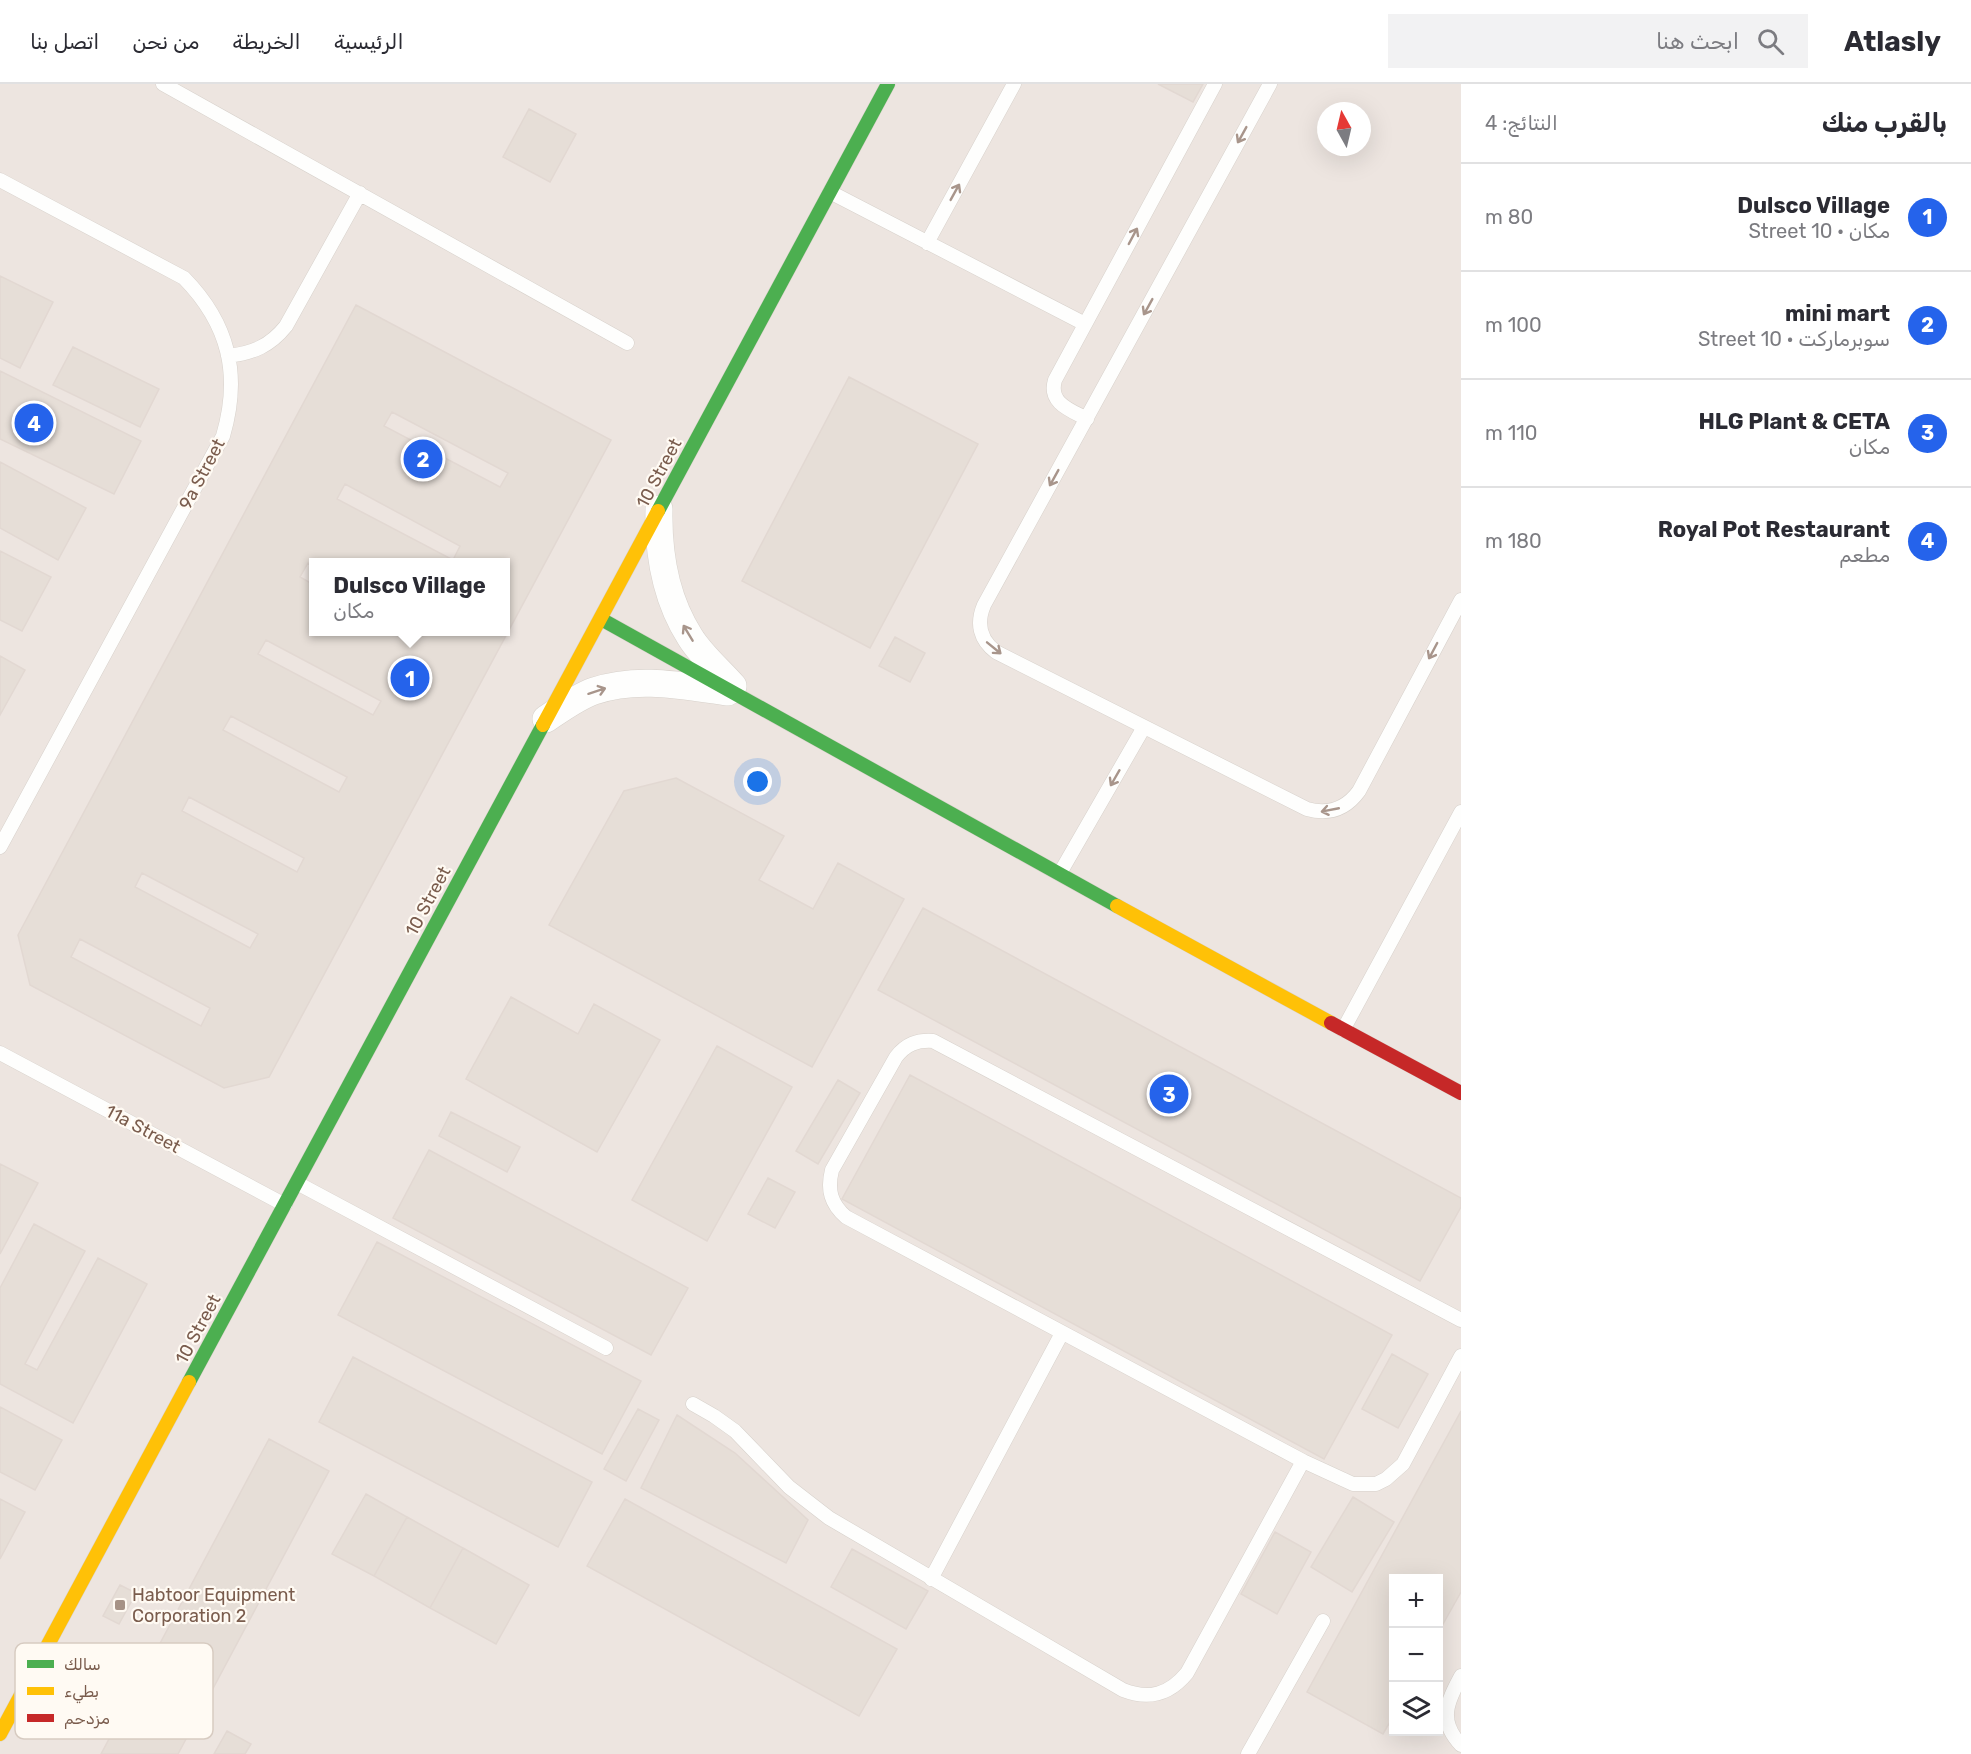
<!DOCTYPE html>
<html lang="ar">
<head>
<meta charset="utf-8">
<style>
  :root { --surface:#fff; --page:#f2f2f3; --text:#2b2b33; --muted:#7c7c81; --line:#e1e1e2; --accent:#2563eb }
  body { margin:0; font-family:Rubik,"Noto Naskh Arabic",sans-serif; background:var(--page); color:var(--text); direction:rtl }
  .controls { position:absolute; right:18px; bottom:18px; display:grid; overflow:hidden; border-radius:0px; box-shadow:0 6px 24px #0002 }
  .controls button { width:54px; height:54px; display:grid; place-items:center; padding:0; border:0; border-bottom:2px solid var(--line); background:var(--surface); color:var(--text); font:30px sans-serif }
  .compass { position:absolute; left:1317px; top:18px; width:54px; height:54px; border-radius:50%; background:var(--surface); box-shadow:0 6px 24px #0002; rotate:352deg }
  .you { position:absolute; left:758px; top:698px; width:21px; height:21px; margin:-15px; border:4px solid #fff; border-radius:50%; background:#1a73e8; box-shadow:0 0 0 9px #1a73e833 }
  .badge { display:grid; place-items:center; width:39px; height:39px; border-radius:50%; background:var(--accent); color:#fff; font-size:20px; font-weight:700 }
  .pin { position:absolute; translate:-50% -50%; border:3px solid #fff; box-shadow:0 2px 6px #0006 }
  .popup { position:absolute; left:309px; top:474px; width:201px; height:78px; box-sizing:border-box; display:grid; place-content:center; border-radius:0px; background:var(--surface); filter:drop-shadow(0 2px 4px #0005); font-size:20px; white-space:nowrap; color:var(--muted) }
  .popup b { font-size:22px; color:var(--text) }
  .popup::after { content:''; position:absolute; left:50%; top:100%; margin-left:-12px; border:12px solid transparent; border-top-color:var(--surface) }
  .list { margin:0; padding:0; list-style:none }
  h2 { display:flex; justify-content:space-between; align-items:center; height:78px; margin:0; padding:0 24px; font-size:26px }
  h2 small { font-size:20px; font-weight:400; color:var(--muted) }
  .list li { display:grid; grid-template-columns:39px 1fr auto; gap:18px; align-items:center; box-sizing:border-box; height:108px; padding:0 24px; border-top:2px solid var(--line) }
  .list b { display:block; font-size:22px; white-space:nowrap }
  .list p { margin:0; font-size:20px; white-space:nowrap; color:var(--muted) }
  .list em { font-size:20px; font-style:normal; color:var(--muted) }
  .icon { flex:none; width:33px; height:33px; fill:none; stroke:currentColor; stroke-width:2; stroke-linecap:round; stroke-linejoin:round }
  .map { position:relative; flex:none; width:1461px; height:1670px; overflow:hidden; direction:ltr }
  header { display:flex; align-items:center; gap:36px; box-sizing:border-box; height:84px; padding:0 30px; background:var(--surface); border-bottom:2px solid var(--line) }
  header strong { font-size:28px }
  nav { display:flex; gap:33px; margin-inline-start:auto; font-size:21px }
  .search { width:420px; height:54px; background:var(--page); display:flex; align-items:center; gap:15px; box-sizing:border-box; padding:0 21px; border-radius:0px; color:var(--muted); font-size:22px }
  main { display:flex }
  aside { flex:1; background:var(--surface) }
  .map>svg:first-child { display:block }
  .industrial { fill:#ede5e0; fill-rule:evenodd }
  .building { fill:#e6ded7; stroke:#e2d8d2; stroke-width:1.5; fill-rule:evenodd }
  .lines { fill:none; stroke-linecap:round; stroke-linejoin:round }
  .lane-casing { stroke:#d7d1cb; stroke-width:15 }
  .street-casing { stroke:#d7d1cb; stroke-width:28 }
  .fast-casing { stroke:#d9d2cb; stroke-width:15 }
  .slow-casing { stroke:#d9d2cb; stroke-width:15 }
  .jam-casing { stroke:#d9d2cb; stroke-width:15 }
  .lane { stroke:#fefefd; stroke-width:14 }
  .street { stroke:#fefefd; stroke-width:27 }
  .fast { stroke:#4caf50; stroke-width:14 }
  .slow { stroke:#ffc107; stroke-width:14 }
  .jam { stroke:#c62828; stroke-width:14 }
  .oneway { stroke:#a8958b }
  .poi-dot { fill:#a69286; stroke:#fffaf3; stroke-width:2 }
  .labels { text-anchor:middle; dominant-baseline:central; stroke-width:4.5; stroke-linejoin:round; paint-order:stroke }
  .street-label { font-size:18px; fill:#7a5c4d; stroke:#fffaf3 }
  .poi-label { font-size:18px; fill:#7a5c4d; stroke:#fffaf3; text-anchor:start }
  .key { fill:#fffaf3; stroke:#d7cbc1; stroke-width:1.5 }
  .key-label { font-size:16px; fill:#7a5c4d }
</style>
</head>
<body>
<header>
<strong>Atlasly</strong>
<div class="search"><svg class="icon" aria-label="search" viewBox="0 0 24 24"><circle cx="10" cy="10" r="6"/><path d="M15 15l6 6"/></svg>ابحث هنا</div>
<nav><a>الرئيسية</a><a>الخريطة</a><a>من نحن</a><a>اتصل بنا</a></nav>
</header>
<main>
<aside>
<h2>بالقرب منك<small>النتائج: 4</small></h2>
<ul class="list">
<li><span class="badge">1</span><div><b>Dulsco Village</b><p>مكان · 10 Street</p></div><em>80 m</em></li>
<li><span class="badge">2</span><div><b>mini mart</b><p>سوبرماركت · 10 Street</p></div><em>100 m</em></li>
<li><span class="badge">3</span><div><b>HLG Plant &amp; CETA</b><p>مكان</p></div><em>110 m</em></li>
<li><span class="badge">4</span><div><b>Royal Pot Restaurant</b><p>مطعم</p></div><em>180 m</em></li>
</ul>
</aside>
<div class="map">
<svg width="1461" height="1670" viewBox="0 0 1461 1670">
  <rect width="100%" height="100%" fill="#f9f5f0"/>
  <!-- industrial -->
  <path class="industrial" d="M0 0H1461V1670H0ZM1326 27H1362V63H1326ZM314 478H506V548H314ZM1394 1494H1438V1648H1394Z"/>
  <!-- building -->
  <path class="building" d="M1158 0H1203L1193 18Z
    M529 25 576 50 550 98 503 73Z
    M0 192 53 218 20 284 0 274Z
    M356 221 611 356 269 993 224 1004 30 901 18 851ZM392 328 508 389 500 403 384 342ZM345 400 460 462 453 476 337 415ZM314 478H506V548H419L415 554 403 548H314V501L300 493 308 479 314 482ZM266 556 381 617 373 631 258 570ZM231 632 347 693 339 708 223 646ZM189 713 304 774 297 788 182 727ZM142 789 258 850 250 864 135 803ZM80 855 210 924 201 942 71 873Z
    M73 263 159 305 140 343 53 301Z
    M0 287 141 357 114 410 0 355Z
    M849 293 978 360 870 564 742 497Z
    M0 378 86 424 58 476 0 444Z
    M0 467 51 493 22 547 0 536Z
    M895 553 925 569 910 598 879 582Z
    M0 572 25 586 0 631Z
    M676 694 784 752 759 796 813 825 838 779 904 815 812 983 549 841 624 707Z
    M923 824 1461 1114V1123L1420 1197 878 906Z
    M511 913 578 950 594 920 660 956 597 1068 466 995Z
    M717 962 792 1003 707 1157 632 1116Z
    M910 991 1392 1251 1324 1375 842 1115Z
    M838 996 860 1009 818 1080 796 1067Z
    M451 1028 520 1063 507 1088 439 1052Z
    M429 1066 688 1204 651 1271 393 1134Z
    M0 1080 38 1099 0 1170Z
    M768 1094 795 1108 775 1144 748 1130Z
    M34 1140 85 1167 25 1280 37 1286 98 1174 147 1200 73 1339 0 1300V1204Z
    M377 1158 641 1297 602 1370 338 1231Z
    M1392 1270 1428 1290 1398 1344 1362 1325Z
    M353 1273 592 1398 558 1463 319 1338Z
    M0 1323 62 1356 35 1406 0 1388Z
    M638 1325 659 1336 626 1397 604 1385Z
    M1461 1327V1508L1438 1549V1494H1394V1631L1383 1650 1307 1608Z
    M677 1331 735 1369 808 1436 786 1479 641 1404Z
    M269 1355 329 1387 178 1670H101Z
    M366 1410 407 1433 374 1492 332 1470Z
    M1353 1413 1394 1438 1352 1508 1311 1483Z
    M0 1415 25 1428 0 1475Z
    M625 1415 897 1565 859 1632 587 1482Z
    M407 1433 463 1464 430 1524 374 1492Z
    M1275 1448 1311 1468 1277 1530 1241 1510Z
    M463 1464 529 1501 496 1560 430 1524Z
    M852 1465 928 1507 906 1545 831 1503Z
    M120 1501 136 1509 119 1540 103 1532Z
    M227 1647 251 1660 245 1670H214Z"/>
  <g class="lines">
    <!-- lane casing -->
    <g class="lane-casing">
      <path id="lane" d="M163 0 627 259
        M1270 0 984 521C976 540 980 556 996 568L1307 725C1329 731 1346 725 1359 707L1461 516
        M0 96 184 194C229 240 241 291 223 352L0 763
        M830 108 1085 240
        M927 159 1014 0
        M228 272C253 269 270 262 286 242L360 109
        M1087 335C1070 326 1048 319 1055 296L1215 0
        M1060 789 1144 643
        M1343 946 1461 728
        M0 969 285 1121
        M297 1099 606 1264
        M1461 1236 933 957C917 956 906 960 896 973L832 1086C827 1106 831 1120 846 1133L1303 1377 1353 1400H1376L1386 1395 1403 1380 1461 1272
        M693 1320 714 1332 735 1347 789 1403 829 1434 1123 1606C1149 1616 1169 1611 1187 1589L1303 1377
        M931 1495 1062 1249
        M1461 1592C1447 1618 1438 1637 1461 1661
        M1248 1670 1323 1537"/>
    </g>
    <!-- street casing -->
    <g class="street-casing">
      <path id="street" d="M659 425C658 470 665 514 690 553 701 571 719 586 733 602
        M546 635C561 625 577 613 594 607 638 592 683 602 728 608"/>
    </g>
    <!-- fast casing -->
    <g class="fast-casing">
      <path id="fast" d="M658 427 888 0
        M601 535 1117 822
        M189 1298 543 641"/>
    </g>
    <!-- slow casing -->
    <g class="slow-casing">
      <path id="slow" d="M543 641 658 427
        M1117 822 1331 939
        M0 1650 189 1298"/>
    </g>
    <!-- jam casing -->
    <g class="jam-casing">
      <path id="jam" d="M1331 939 1461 1009"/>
    </g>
    <!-- lane -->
    <use href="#lane" class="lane"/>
    <!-- street -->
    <use href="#street" class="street"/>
    <!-- fast -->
    <use href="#fast" class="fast"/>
    <!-- slow -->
    <use href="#slow" class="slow"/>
    <!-- jam -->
    <use href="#jam" class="jam"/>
  </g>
  <!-- one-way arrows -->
  <defs><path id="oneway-shaft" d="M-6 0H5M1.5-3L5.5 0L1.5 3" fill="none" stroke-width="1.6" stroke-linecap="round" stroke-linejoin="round" transform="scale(1.5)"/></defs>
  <g class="oneway">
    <use href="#oneway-shaft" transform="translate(1242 51) rotate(119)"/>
    <use href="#oneway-shaft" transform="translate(955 108) rotate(-61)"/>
    <use href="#oneway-shaft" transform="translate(1133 152) rotate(-62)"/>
    <use href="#oneway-shaft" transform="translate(1148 223) rotate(119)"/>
    <use href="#oneway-shaft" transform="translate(1054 394) rotate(119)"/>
    <use href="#oneway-shaft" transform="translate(688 549) rotate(-121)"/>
    <use href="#oneway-shaft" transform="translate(994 564) rotate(39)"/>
    <use href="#oneway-shaft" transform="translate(1433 567) rotate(118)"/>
    <use href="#oneway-shaft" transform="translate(597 607) rotate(-18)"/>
    <use href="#oneway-shaft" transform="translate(1115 694) rotate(120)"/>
    <use href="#oneway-shaft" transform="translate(1330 726) rotate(169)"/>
  </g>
  <!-- markers -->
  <rect class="poi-dot" x="114" y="1515" width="12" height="12" rx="3"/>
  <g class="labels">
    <!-- street labels -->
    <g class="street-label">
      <text transform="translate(659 389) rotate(-62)">10 Street</text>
      <text transform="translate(202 390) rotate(-62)">9a Street</text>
      <text transform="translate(428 817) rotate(-62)">10 Street</text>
      <text transform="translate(143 1045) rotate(28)">11a Street</text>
      <text transform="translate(198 1245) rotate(-62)">10 Street</text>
    </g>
    <!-- poi labels -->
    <g class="poi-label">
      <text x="132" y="1511">Habtoor Equipment<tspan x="132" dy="21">Corporation 2</tspan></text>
    </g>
  </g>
  <!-- legend -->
  <rect x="15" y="1559" width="198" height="96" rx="9" class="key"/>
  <rect x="27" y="1576" width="27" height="8" fill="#4caf50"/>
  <rect x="27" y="1603" width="27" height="8" fill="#ffc107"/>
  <rect x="27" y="1630" width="27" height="8" fill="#c62828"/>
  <g class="key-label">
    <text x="64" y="1586">سالك</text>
    <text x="64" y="1613">بطيء</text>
    <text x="64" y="1640">مزدحم</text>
  </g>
</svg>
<div class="controls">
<button>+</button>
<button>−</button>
<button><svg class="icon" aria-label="layers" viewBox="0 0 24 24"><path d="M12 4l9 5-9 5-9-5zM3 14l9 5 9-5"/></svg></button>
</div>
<svg class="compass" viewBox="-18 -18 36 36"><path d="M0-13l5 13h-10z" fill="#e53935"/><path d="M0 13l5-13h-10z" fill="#7c7c81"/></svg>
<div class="you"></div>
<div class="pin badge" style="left:410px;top:594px">1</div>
<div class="popup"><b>Dulsco Village</b>مكان</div>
<div class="pin badge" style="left:423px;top:375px">2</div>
<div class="pin badge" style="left:1169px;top:1010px">3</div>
<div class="pin badge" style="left:34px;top:339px">4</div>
</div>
</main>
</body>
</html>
